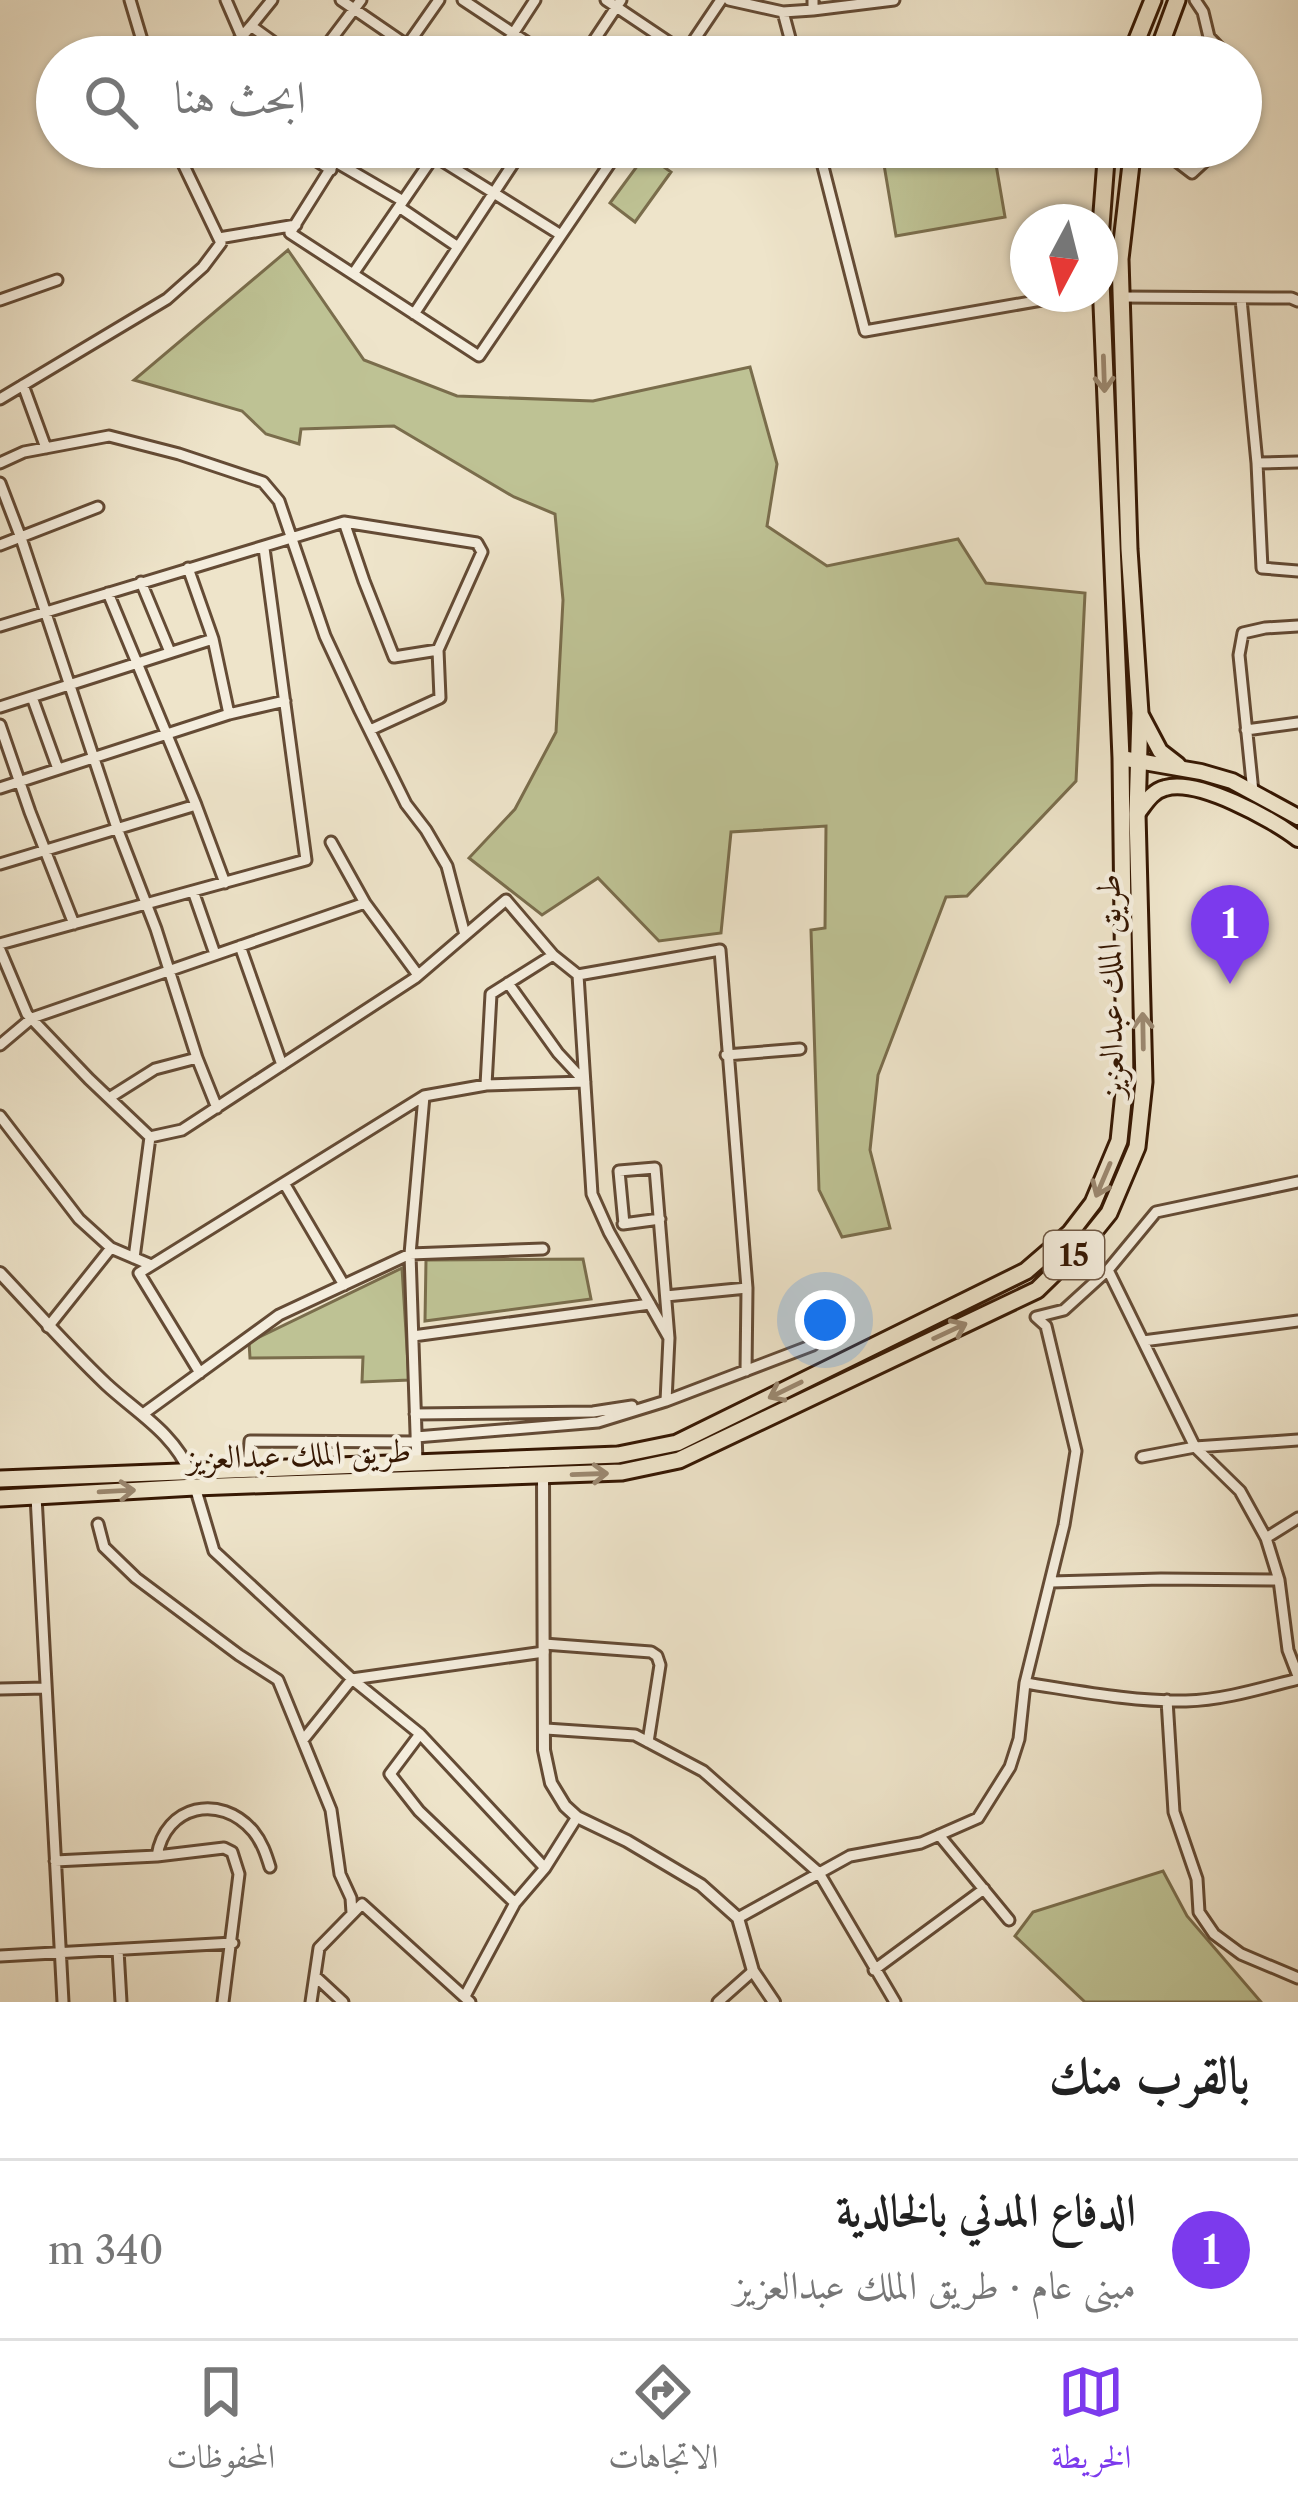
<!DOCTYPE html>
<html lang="ar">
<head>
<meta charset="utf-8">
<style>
  :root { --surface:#fff; --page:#f2f2f2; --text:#222; --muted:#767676; --line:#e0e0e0; --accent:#7c3aed }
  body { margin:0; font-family:"Libre Caslon Text",Amiri,serif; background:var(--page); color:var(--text); direction:rtl }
  .compass { position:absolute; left:1010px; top:204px; width:108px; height:108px; border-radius:50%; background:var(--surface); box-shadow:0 3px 9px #0004; rotate:187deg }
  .you { position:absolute; left:825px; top:1320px; width:42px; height:42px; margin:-30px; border:9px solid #fff; border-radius:50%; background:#1a73e8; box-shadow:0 0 0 18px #1a73e833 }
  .badge { display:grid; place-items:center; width:78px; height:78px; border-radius:50%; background:var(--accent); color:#fff; font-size:39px; font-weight:700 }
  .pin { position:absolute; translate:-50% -99px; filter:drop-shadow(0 3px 6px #0008) }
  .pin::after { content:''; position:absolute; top:63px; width:42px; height:36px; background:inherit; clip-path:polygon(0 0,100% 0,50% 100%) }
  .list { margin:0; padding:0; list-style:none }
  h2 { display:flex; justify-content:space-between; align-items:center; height:156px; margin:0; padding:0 48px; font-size:51px }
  h2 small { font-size:39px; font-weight:400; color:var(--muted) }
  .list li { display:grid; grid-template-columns:78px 1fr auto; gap:36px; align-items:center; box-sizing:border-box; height:180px; padding:0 48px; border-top:3px solid var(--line) }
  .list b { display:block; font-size:45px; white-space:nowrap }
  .list p { margin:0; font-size:39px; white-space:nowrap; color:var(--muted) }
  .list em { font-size:39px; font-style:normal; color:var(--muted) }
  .icon { flex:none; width:66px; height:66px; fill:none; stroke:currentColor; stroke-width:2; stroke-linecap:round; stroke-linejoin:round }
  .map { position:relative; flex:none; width:1298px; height:2002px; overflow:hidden; direction:ltr }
  .search { position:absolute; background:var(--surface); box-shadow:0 3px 9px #0004; left:36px; right:36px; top:36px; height:132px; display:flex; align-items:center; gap:30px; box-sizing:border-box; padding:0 42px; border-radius:66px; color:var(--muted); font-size:45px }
  .sheet { height:336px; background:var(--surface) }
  nav { display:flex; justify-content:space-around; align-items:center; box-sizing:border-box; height:168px; border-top:3px solid var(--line); background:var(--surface); font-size:33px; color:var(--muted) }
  nav a { display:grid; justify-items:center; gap:6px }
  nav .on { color:var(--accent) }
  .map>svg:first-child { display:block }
  .green { fill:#bec294; stroke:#7a6d4c; stroke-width:3 }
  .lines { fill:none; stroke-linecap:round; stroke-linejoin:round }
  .minor-casing { stroke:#644b35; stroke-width:15 }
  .tertiary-casing { stroke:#644b35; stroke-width:16 }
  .primary-casing { stroke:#361803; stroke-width:20 }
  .trunk-casing { stroke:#361803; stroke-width:21 }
  .minor { stroke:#f4eddd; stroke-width:9 }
  .tertiary { stroke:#f4eddd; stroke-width:10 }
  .primary { stroke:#eee4ca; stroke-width:14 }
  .trunk { stroke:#eee4ca; stroke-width:15 }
  .oneway { stroke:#9b8870 }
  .labels { text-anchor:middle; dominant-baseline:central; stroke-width:9; stroke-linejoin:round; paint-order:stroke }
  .shield { fill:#f4eddd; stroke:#6f5844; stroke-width:3 }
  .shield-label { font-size:30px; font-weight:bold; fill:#361803 }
  .street-label { font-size:33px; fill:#361803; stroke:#f4eddd }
</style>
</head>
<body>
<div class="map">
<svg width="1298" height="2002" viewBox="0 0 1298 2002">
  <rect width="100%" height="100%" fill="#eee4ca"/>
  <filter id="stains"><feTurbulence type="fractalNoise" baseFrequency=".00167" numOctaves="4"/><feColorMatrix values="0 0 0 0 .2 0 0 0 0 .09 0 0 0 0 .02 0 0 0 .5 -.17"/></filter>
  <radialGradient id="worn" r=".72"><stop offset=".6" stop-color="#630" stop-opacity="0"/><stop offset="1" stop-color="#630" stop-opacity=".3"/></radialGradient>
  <!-- green -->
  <path class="green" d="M881 147H993L1005 217 896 236Z
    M646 154 671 172 635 222 610 203Z
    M288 250 364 360 457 396 593 401 750 367 777 464 767 526 827 566 958 539 986 583 1085 593 1076 781 967 896 946 897 878 1075 870 1150 890 1228 842 1237 819 1190 811 930 825 928 826 826 731 832 721 933 659 941 598 878 542 915 469 858 515 809 556 732 563 600 555 514 514 497 394 426 301 429 299 444 266 434 242 411 134 380Z
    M583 1259 591 1299 425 1321 426 1260Z
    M402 1268 409 1380 362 1382 363 1357 250 1358 249 1342Z
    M1163 1871 1187 1916 1261 2002H1085L1015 1936 1033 1912Z"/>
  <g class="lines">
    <!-- minor casing -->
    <g class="minor-casing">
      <path id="minor" d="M130 0 147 57
        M226 0 242 37
        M272 0 251 26 294 57
        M341 0 408 46
        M463 0 549 57
        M606 0 685 53
        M729 0 783 12 813 10
        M813 0V10L894 0
        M1195 0 1203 12 1209 37 1228 57
        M783 12 795 57
        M684 55 721 0
        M224 57 251 26
        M318 57 361 0
        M399 57 439 0
        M498 57 535 0
        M583 57 621 0
        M1241 71 1247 78 1241 101
        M295 147 331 170
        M344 147 290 233 479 356 621 147
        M420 147 561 235
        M818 147 865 331 1076 294
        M1173 147 1171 157 1192 173 1220 147
        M336 162 403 201
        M399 207 458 247
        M219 238 296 225
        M353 274 440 147
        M1121 297 1291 298 1298 301
        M1241 299 1257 463 1262 568 1298 571
        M0 300 57 280
        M414 314 524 147
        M23 385 46 448
        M0 399 167 299 203 267 221 243 175 147
        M0 463 24 452 109 436 179 454 263 482 279 501 325 636 360 711 406 804 426 830 447 866 465 935
        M1257 463 1298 462
        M0 483 21 538 117 828 156 929 197 1058 217 1108
        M344 522 364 581 394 657 438 650
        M0 545 98 507
        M141 582 170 652
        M108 593 196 805 225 883
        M0 626 344 522 477 543 482 552 438 650 440 698 370 730
        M213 639 229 714
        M32 697 58 769
        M0 707 213 639 188 568
        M0 725 30 812 74 924
        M1246 730 1298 723
        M0 788 229 714 285 701
        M1253 792 1239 655 1243 633 1265 628 1298 626
        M331 842 365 903 418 975
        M0 864 196 805
        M193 891 215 954
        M0 944 306 860 264 548
        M240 946 282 1065
        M0 950 27 1014 89 1079 150 1137 182 1130 415 978 506 900 553 955 578 975 592 1194 609 1232 669 1338
        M578 975 720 950 747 1288 746 1371
        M508 983 558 1053 585 1082
        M0 1045 32 1018 365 903
        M726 1055 800 1049
        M486 1085 491 994 553 955
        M109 1098 155 1069 197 1058
        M0 1116 79 1219 111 1248 151 1265
        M1298 1182 1156 1212 1108 1270 1064 1310 1036 1317 1046 1326 1076 1451 1064 1525 1025 1683C1078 1691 1133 1702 1186 1701 1224 1700 1262 1688 1298 1679
        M284 1183 344 1285
        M623 1224 660 1219
        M134 1258 150 1137
        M1108 1270 1195 1447 1240 1491 1266 1538 1279 1580 1288 1650 1298 1676
        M666 1296 747 1288
        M48 1327 111 1248
        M413 1336 650 1304
        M1143 1341 1298 1321
        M200 1373 139 1273 424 1096 486 1085 585 1082
        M666 1401 813 1345
        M143 1414 279 1315 410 1254 543 1249
        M415 1414 593 1412 632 1406
        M416 1437 598 1422 666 1401 669 1338 655 1168 619 1171 624 1224
        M1142 1457 1195 1447 1298 1440
        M417 1462 410 1254 424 1096
        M248 1468 250 1441 416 1442
        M195 1487 214 1551 352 1679 420 1734 545 1868
        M36 1496 63 2002
        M98 1524 104 1547 136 1578 239 1655 278 1680 331 1810 340 1874 351 1898 352 1913
        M1266 1538 1298 1518
        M1051 1582 1161 1579 1279 1580
        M544 1644 651 1652 657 1656 660 1665 648 1742
        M0 1689 46 1688
        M1167 1700 1174 1812 1197 1879 1199 1912 1214 1934 1241 1954 1298 1978
        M546 1729 635 1735 703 1771 819 1873 895 2002
        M420 1734 390 1774 419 1811 515 1903
        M303 1740 352 1679 544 1652
        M939 1835 1009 1920
        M157 1856C165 1805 220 1793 253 1831 262 1842 266 1854 270 1867
        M55 1861 157 1856 224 1848 232 1852 239 1874 223 2002
        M738 1918 850 1856 921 1843 978 1818 1010 1767 1019 1739 1025 1683
        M118 1950 121 2002
        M0 1956 233 1943
        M874 1970 984 1889
        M316 1977 343 2002
        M465 1996 515 1903 545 1868 577 1817
        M311 2002 319 1948 362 1904 470 2002
        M718 2002 753 1971"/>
    </g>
    <!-- tertiary casing -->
    <g class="tertiary-casing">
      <path id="tertiary" d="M0 1273C35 1310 68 1348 106 1384 136 1412 174 1433 190 1473
        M543 1475 544 1750 551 1783 565 1806 577 1817 627 1841 701 1885 738 1918 753 1971 774 2002"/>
    </g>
    <!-- primary casing -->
    <g class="primary-casing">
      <path id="primary" d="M1142 717 1160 751 1178 765
        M1121 758 1201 772 1232 781 1298 817
        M1137 814C1145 804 1152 791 1165 788 1198 778 1272 819 1298 839"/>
    </g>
    <!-- trunk casing -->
    <g class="trunk-casing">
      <path id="trunk" d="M1130 57 1153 0
        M1156 57 1177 0
        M1100 239 1107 147
        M0 1479 618 1455 677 1443 1026 1271 1070 1233 1093 1203 1119 1141 1125 1082 1121 758 1100 257
        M0 1498 195 1487 622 1472 679 1460 1037 1290 1084 1244 1109 1213 1137 1147 1144 1082 1137 814 1140 713 1129 549 1120 259 1133 147"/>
    </g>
    <!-- minor -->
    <use href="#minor" class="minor"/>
    <!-- tertiary -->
    <use href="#tertiary" class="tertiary"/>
    <!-- primary -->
    <use href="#primary" class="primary"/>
    <!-- trunk -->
    <use href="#trunk" class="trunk"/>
  </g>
  <!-- one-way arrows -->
  <defs><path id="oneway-shaft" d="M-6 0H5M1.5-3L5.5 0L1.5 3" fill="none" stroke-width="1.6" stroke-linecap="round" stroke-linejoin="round" transform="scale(3)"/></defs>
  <g class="oneway">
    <use href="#oneway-shaft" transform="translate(1104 374) rotate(88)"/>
    <use href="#oneway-shaft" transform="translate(1143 1031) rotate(-91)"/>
    <use href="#oneway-shaft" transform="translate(1103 1180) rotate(113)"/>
    <use href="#oneway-shaft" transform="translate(950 1331) rotate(-25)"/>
    <use href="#oneway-shaft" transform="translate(785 1390) rotate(154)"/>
    <use href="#oneway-shaft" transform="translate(590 1474) rotate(-2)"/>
    <use href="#oneway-shaft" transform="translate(117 1491) rotate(-3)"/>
  </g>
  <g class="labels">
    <!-- shield labels -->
    <rect class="shield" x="1044" y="1231" width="60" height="48" rx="9"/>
    <g class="shield-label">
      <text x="1074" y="1255">15</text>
    </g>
    <!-- street labels -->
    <g class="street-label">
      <text transform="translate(1110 986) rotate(-91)">طريق الملك عبدالعزيز</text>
      <text transform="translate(299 1454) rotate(-2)">طريق الملك عبدالعزيز</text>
    </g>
  </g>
  <rect width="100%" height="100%" filter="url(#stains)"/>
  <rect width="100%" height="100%" fill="url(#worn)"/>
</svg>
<svg class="compass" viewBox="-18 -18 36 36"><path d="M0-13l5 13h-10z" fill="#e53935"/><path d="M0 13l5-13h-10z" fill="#767676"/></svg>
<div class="you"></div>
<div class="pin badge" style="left:1230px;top:984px">1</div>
<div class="search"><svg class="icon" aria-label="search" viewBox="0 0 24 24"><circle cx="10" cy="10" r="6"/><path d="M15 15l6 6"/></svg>ابحث هنا</div>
</div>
<section class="sheet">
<h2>بالقرب منك<small></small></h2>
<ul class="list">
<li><span class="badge">1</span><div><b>الدفاع المدني بالخالدية</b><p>مبنى عام · طريق الملك عبدالعزيز</p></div><em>340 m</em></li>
</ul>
</section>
<nav>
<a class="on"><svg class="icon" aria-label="map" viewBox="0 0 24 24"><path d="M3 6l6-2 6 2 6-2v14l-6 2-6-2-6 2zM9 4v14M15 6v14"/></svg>الخريطة</a>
<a><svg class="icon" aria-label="directions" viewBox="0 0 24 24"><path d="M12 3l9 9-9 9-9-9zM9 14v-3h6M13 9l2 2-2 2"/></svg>الاتجاهات</a>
<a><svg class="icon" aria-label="saved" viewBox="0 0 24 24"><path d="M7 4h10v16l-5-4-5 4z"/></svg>المحفوظات</a>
</nav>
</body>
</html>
